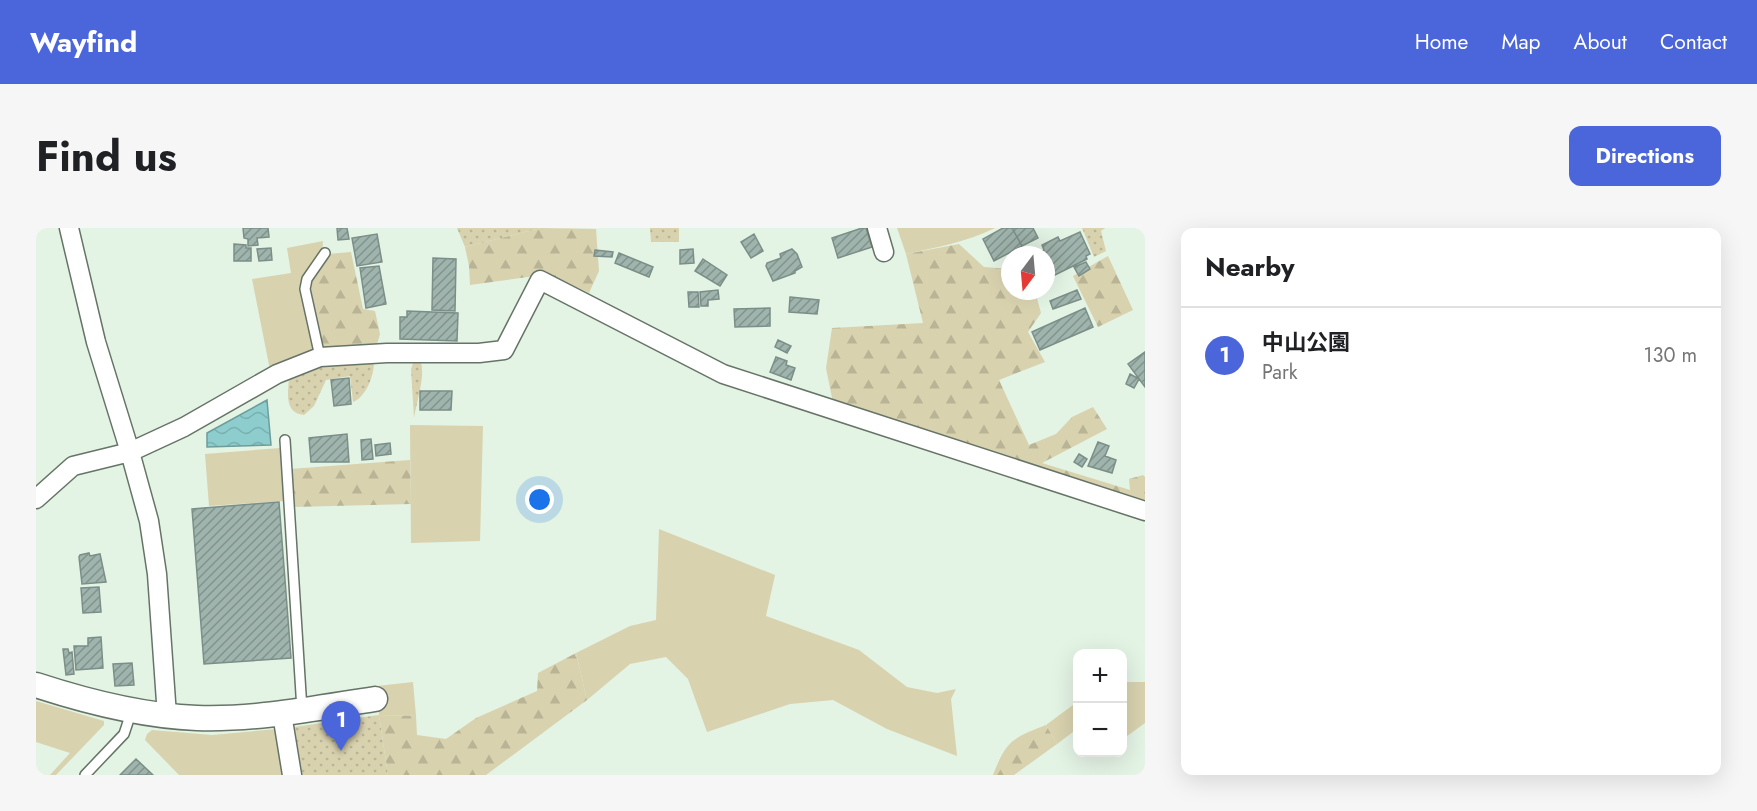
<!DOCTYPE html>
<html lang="en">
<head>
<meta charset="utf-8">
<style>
  :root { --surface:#fff; --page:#f6f6f6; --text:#202124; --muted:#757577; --line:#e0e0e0; --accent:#4a66da }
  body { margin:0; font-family:Jost,"Noto Sans JP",sans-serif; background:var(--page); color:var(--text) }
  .controls { position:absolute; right:18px; bottom:18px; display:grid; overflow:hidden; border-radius:12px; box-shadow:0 6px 24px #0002 }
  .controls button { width:54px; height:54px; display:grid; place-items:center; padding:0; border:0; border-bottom:2px solid var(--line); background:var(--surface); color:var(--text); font:30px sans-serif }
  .compass { position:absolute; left:965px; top:18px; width:54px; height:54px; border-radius:50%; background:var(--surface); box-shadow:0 6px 24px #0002; rotate:196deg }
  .you { position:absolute; left:504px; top:272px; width:21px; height:21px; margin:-15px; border:4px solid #fff; border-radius:50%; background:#1a73e8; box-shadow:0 0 0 9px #1a73e833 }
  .badge { display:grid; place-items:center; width:39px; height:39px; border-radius:50%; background:var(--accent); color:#fff; font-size:20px; font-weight:700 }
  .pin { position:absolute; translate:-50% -50px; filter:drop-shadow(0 2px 3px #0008) }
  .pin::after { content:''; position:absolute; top:32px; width:21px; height:18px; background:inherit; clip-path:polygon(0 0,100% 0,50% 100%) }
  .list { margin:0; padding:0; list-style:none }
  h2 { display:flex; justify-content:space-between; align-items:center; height:78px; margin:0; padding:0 24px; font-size:26px }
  h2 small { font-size:20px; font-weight:400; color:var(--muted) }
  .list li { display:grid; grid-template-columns:39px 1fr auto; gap:18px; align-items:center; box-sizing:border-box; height:96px; padding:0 24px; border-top:2px solid var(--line) }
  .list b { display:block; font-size:22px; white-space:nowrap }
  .list p { margin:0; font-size:20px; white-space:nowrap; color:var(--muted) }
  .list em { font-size:20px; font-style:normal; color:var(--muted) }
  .map { position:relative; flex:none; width:1109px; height:547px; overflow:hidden; border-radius:12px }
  header { display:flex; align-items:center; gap:36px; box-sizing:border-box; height:84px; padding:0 30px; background:var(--accent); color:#fff }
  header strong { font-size:28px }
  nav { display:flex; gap:33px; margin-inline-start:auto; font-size:21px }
  .intro { display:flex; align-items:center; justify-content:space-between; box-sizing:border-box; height:144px; padding:0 36px }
  h1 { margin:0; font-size:42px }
  .button { padding:15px 27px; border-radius:12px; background:var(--accent); color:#fff; font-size:21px; font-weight:700 }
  main { display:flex; gap:36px; padding:0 36px }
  aside { flex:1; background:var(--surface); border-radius:12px; box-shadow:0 6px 24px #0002 }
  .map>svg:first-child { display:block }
  .grass { fill:#d9d2af }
  .forest { fill:url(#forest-firs) }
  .park { fill:url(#park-dots) }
  .water { fill:url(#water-waves); stroke:#6e9c9b; stroke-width:1.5 }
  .building { fill:url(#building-hatch); stroke:#7b8f88; stroke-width:1.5 }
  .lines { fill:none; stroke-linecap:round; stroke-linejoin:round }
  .lane-casing { stroke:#667467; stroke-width:12 }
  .street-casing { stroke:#667467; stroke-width:21 }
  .secondary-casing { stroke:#667467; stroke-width:27 }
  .lane { stroke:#fff; stroke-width:9 }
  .street { stroke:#fff; stroke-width:18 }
  .secondary { stroke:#fff; stroke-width:24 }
</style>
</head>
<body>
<header>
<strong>Wayfind</strong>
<nav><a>Home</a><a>Map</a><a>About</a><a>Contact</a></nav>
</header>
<div class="intro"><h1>Find us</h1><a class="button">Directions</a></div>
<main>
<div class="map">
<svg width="1109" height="547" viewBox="0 0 1109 547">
  <defs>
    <pattern id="forest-firs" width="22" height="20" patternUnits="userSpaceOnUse" patternTransform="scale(1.5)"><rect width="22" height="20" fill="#d9d2af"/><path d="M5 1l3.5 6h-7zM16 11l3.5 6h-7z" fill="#bab496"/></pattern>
    <pattern id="park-dots" width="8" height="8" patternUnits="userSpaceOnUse" patternTransform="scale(1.5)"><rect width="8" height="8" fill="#d9d2af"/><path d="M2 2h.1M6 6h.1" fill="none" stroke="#bab496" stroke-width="1.8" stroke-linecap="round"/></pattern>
    <pattern id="water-waves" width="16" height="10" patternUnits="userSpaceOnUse" patternTransform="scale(1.5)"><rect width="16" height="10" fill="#8dcdcd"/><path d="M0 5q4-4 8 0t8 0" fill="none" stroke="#7ab0b0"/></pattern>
    <pattern id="building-hatch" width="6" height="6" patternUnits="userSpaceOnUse" patternTransform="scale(1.5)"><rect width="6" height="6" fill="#9fb4ac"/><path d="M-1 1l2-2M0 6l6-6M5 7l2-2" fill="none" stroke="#81938c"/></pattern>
  </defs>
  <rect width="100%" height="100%" fill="#e3f3e4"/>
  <!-- grass -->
  <path class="grass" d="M861 0H959C931 14 901 19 870 26Z
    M287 13 279 124 234 142 216 51 255 45 251 20Z
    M374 197 447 198 444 313 375 315Z
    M244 220 248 273 173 278 169 226Z
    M623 301 739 347 730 388 823 422 871 459 901 465 920 461 915 471 921 528 851 501 797 472 754 476 671 504 652 451 630 429 594 436 551 472 540 425 594 398 620 392Z
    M377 454 380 488 343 487 341 458Z
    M1086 454H1109V495L1087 511Z
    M0 473 68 493V497L20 547H14L34 525 0 514Z
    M1041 474V501L1021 516 1010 497Z
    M241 501 248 547H143L109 512 111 506 116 502 176 507Z"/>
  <!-- forest -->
  <path class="forest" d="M505 0 560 1 563 43 553 65 513 46 434 57 433 38 429 19Z
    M923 16 948 39 974 41V63H999L1005 85 992 104 1009 134 963 152 993 217 1020 206 1036 189 1057 179 1071 201 1006 235 1094 262 1093 251 1107 247 1109 249V275L797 175 790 140 796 100 887 95 870 26Z
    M315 24 327 81 339 83 344 106 340 120 285 124 272 62 274 52 292 26Z
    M1072 28 1097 82 1062 99 1037 48Z
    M374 232 375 276 257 279 254 241Z
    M540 425 551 472 450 547H352L343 487 380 488 381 507 410 511 440 490 501 463 502 445Z
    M1010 497 1021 516 978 547H957C970 513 976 510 1010 497Z"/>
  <!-- park -->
  <path class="park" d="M421 0H505L429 19Z
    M614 0H643V14H615Z
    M1046 0H1069L1065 3 1070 23 1058 29Z
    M378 132 385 134C389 150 381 172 378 190L375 141Z
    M338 134C338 148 330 169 317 174L314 148 290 152 278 178 268 187C248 185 252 165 253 150L279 137Z
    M343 487 352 547H265L258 499Z"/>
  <!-- water -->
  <path class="water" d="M231 172 235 217 171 219V205Z"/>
  <!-- building -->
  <path class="building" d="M207 0H232L233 9 221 10 222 17 212 18V11L208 10Z
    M301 0H311L313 11 302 12Z
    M826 0H830L836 19 802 30 796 10Z
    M967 0H976L986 18 958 33 947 11Z
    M976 0H997L1002 10 986 18Z
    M1044 4 1054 26 1050 28 1051 31 1015 49 1014 46 1010 48V27L1000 25 1008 22 1006 17 1022 9 1024 13Z
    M341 6 346 34 321 38 316 10Z
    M718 6 727 23 715 30 705 14Z
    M198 16 210 17V20H215V33H198Z
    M235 20 236 32 223 33 221 21Z
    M657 21 658 35 644 36V22Z
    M756 21 761 26 766 39 759 43V45L737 53 730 38 731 35 745 30 744 26Z
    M559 22 577 24 576 29 558 28Z
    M583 25 617 39 613 49 579 35Z
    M397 30 420 31 419 83 396 82Z
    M667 31 691 47 684 58 659 43Z
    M1050 34 1054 41 1043 48 1038 39Z
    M343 38 350 76 330 80 324 40Z
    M682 62 683 71 672 72V78H665L664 64Z
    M1041 62 1045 71 1017 81 1014 73Z
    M652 64H662L663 79H653Z
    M754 69 783 72 781 86 753 84Z
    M734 80V98L699 99 698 81Z
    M1049 80 1057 99 1004 122 996 104Z
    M371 83 422 85 421 113 364 111V89H371Z
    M742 112 755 118 751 125 739 119Z
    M1109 124V159L1092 136Z
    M740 129 751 133 750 137 759 140 755 152 734 144Z
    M1094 146 1103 151 1098 160 1090 156Z
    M313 150 315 176 298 178 295 152Z
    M384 163H416L415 182H384Z
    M311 206 313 234H275L273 210Z
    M335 211 337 231 326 232 325 212Z
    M1062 214 1073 218 1069 228 1080 232 1076 245 1052 238Z
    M354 215 355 226 340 228 339 217Z
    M1043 226 1051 231 1046 239 1038 234Z
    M243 274 255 430 168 436 156 281Z
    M53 325 54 328 64 326 70 354 46 356 43 329 44 327Z
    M63 359 65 384 47 385 45 360Z
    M65 409 67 440 40 442 38 418H52V410Z
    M27 421H32L33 425 36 424 38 446 30 447Z
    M96 435 98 457 79 458 77 436Z
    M100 531 117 547H84Z"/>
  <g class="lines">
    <!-- lane casing -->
    <g class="lane-casing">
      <path id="lane" d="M284 129 269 61 271 51 289 25
        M249 212 266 482
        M49 547 88 506 96 482"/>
    </g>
    <!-- street casing -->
    <g class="street-casing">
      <path id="street" d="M33 0 60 114 94 224 113 293 121 346 131 488
        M841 0 848 24
        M0 271 37 238 94 224 148 199 241 146 284 129 351 125H443L468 122 504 52 687 146 1109 283
        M246 486 256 547"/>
    </g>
    <!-- secondary casing -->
    <g class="secondary-casing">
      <path id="secondary" d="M0 457C52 474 106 488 161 490 221 492 280 480 339 471"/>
    </g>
    <!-- lane -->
    <use href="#lane" class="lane"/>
    <!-- street -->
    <use href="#street" class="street"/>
    <!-- secondary -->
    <use href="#secondary" class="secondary"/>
  </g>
</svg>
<div class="controls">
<button>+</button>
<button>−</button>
</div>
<svg class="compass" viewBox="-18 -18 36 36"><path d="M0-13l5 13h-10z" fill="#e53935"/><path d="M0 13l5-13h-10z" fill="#757577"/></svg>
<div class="you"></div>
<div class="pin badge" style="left:305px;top:523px">1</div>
</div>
<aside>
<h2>Nearby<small></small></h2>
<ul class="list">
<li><span class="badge">1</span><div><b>中山公園</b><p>Park</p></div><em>130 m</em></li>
</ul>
</aside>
</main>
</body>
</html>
